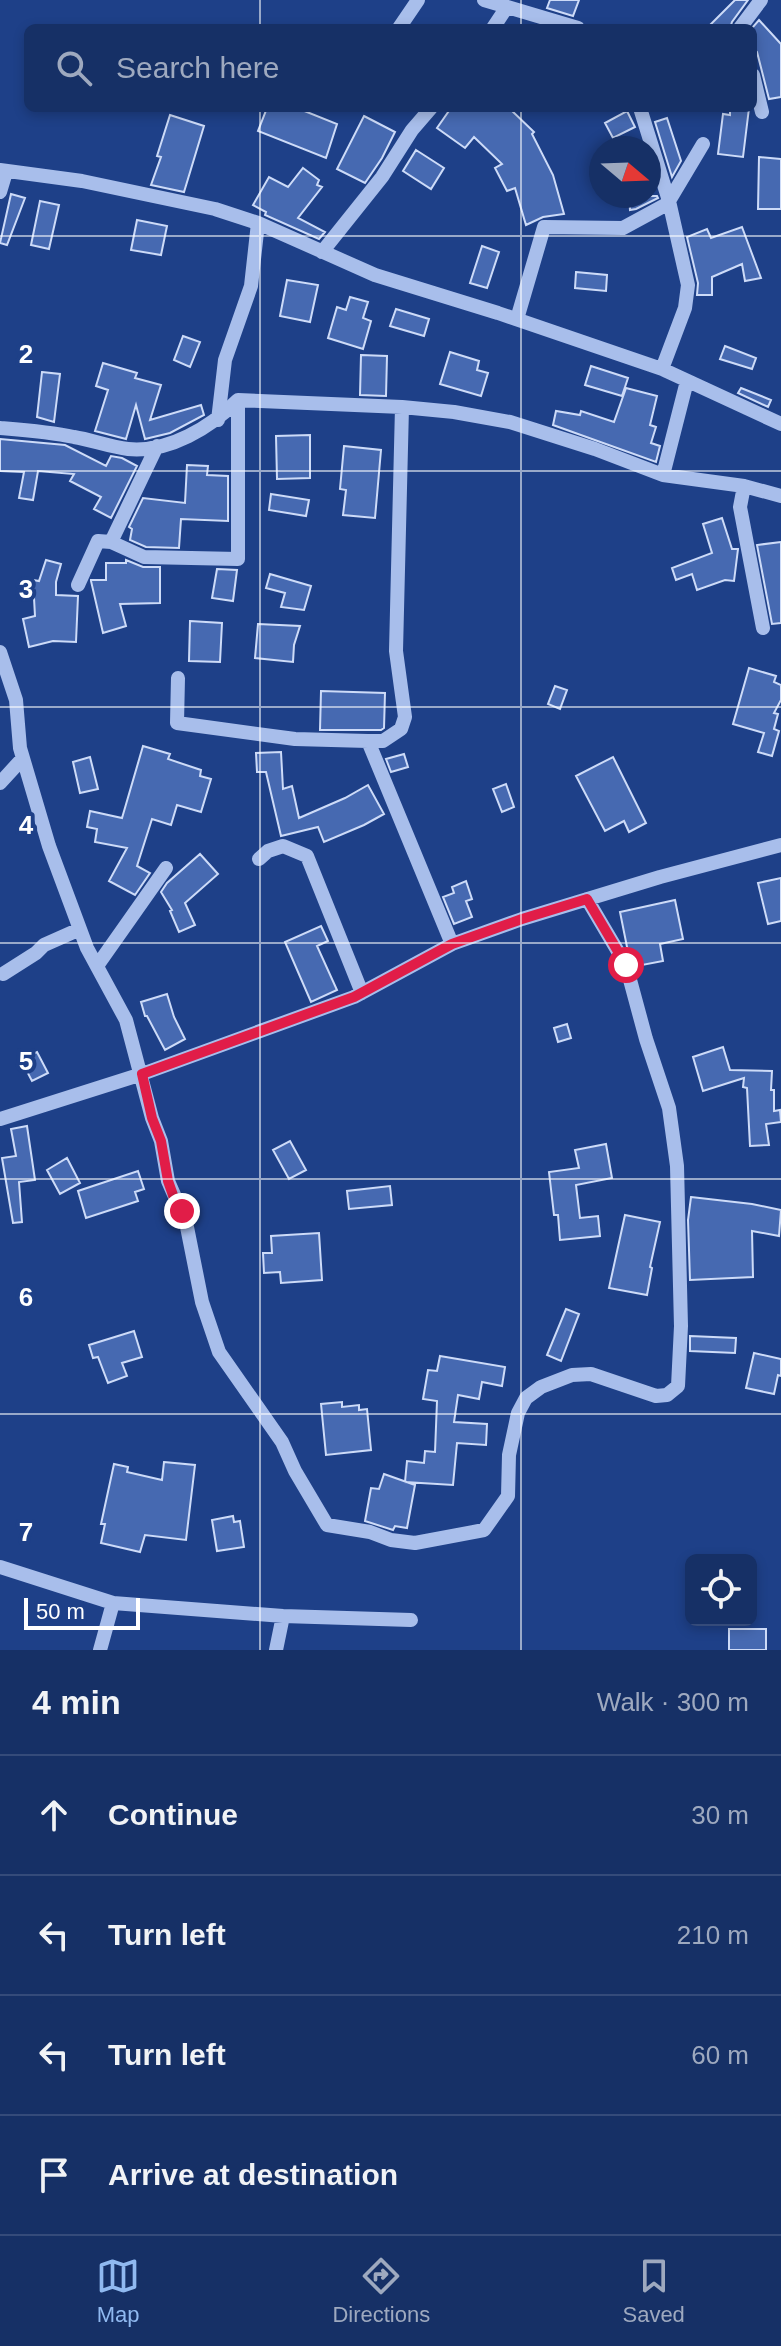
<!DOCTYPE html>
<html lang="en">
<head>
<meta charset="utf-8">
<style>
  :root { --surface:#163066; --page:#233c6f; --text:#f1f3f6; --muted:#9ea9bf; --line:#354b7a; --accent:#90b9f0 }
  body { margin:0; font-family:Arial,sans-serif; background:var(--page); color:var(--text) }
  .controls { position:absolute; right:24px; bottom:24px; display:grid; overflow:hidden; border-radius:12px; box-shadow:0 4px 12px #0003 }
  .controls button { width:72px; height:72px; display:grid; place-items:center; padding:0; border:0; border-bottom:2px solid var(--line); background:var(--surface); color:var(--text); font:40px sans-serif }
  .compass { position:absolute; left:589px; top:136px; width:72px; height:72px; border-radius:50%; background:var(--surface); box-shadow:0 4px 12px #0003; rotate:109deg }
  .scale { position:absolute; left:24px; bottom:20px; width:116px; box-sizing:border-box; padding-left:8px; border:4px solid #fff; border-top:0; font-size:22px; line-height:28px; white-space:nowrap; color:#fff; -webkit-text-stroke:6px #1e4088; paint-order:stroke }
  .stop { position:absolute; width:24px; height:24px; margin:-18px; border:6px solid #e11d48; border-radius:50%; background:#fff }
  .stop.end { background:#e11d48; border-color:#fff; box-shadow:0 2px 8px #0008 }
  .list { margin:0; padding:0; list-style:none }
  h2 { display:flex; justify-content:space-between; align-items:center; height:104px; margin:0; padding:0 32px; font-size:34px }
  h2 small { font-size:26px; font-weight:400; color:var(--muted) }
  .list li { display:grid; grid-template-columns:52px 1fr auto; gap:24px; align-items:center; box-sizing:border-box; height:120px; padding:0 32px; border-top:2px solid var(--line) }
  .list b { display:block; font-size:30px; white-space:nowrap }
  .list em { font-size:26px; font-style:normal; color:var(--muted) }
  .icon { flex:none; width:44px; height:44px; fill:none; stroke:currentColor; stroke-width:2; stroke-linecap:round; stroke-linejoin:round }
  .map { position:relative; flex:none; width:781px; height:1650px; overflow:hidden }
  .search { position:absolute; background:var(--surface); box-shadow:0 4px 12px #0003; left:24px; right:24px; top:24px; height:88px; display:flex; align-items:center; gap:20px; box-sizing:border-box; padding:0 28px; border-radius:12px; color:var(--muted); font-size:30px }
  .sheet { height:584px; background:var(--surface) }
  nav { display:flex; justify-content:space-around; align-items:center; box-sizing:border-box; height:112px; border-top:2px solid var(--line); background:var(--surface); font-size:22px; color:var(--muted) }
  nav a { display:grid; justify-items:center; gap:4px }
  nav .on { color:var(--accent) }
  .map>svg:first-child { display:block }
  .building { fill:#4669b1; stroke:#cddbf8; stroke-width:2 }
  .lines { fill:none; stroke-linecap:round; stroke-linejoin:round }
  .minor { stroke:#a8beeb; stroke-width:14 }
  .route { stroke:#e11d48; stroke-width:10 }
  .grid { fill:none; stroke:#fff; stroke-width:2; stroke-opacity:0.55 }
  .grid-label { font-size:26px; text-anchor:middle; font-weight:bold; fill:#fff; stroke:#1e4088; stroke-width:8; stroke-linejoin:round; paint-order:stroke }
</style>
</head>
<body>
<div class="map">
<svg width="781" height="1650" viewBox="0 0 781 1650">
  <rect width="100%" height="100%" fill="#1e4088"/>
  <!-- building -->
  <path class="building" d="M550 0H579L573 16 547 8Z
    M735 0H748L732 22 730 28H707Z
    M759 20 781 44V97L769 99 757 52 753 48 752 28Z
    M267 108H297L337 124 326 158 258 131Z
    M451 108H509L534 132 532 134 553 175 564 214 543 217 526 225 515 188 507 191 495 168 502 164 474 137 465 148 437 128Z
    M730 108H749L743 157 718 154 723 114 730 115Z
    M627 111 635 127 613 138 605 123Z
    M170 115 204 126 184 192 151 185 161 157 157 156Z
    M364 116 395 132 382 158 365 183 337 169Z
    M667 118 681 161 672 177 655 122Z
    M416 150 444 168 431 189 403 171Z
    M759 157 781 159V209H758Z
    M303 168 319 180 317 185 322 187 298 218 325 232 319 239 265 215 266 212 253 205 269 177 288 187Z
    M11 194 25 198 7 245 0 243Z
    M629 196H657L658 198 636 209 630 210Z
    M40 201 59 205 49 249 31 245Z
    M137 220 167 226 161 255 131 250Z
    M742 227 761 278 745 281 742 264 712 277V295H697L698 283 687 237 707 229 711 238Z
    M482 246 499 252 487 288 470 283Z
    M576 272 607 275 606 291 575 288Z
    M287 280 318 285 310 322 280 316Z
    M350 297 368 302 363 318 371 321 363 349 328 338 337 307 346 310Z
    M396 309 429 319 424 336 390 326Z
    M183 336 200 342 190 367 174 360Z
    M725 346 756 358 752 369 720 359Z
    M450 352 479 361 477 370 488 373 481 396 440 384Z
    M361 355 387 356 386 396 360 395Z
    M103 363 137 373 135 378 161 385 150 420 201 405 204 415 170 433 145 439 136 405 126 439 95 431 108 390 96 386Z
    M591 366 628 378 622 396 585 385Z
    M42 372 60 374 54 422 37 417Z
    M626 388 657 396 650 425 656 427 651 443 660 446 656 462 553 425 556 411 580 415 581 411 614 422Z
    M741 388 771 400 768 407 738 393Z
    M310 435V478L277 479 276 436Z
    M0 439 65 445 106 466 111 456 122 458 137 466 111 518 94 509 101 497 70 481 74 474 38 471 33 500 19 498 24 472 0 471Z
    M344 446 381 450 375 518 343 515 346 490 340 489Z
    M187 465 208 466 207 475 228 476V521L181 519 179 548 146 547 130 540 132 529 129 527 143 498 185 503Z
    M271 494 309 500 306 516 269 510Z
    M722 518 732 549H738L734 581 725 580 697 590 692 574 676 580 672 568 712 553 703 524Z
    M781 542V623L772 624 757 545Z
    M46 560 61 564 56 582V595L78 596 76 642 53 641 29 647 23 619 35 616 33 580 39 581Z
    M126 560 143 567H160V603L120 604 126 626 103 633 91 581V580H106V563H126Z
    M217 569 237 570 233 601 212 598Z
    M270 574 311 586 304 610 281 607 285 593 266 588Z
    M190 621 222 623 220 662 189 661Z
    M258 624 300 626 294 645 293 662 255 658Z
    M749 668 776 676 774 682 781 685V700L774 713 778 714 774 729 779 731 772 756 758 752 764 733 733 724Z
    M555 686 567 690 560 709 548 704Z
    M321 691 385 693 384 728 381 730H320Z
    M143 746 170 754 168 759 201 770 200 776 211 779 201 812 177 805 171 825 152 819 137 866 150 873 135 895 109 881 127 848 95 842 97 829 87 827 90 811 122 818Z
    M281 752 283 789 292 786 299 818 345 798 368 785 384 814 364 825 324 842 318 827 281 836 266 772H257L256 753Z
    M404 754 408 767 391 772 386 759Z
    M90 757 98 789 80 793 73 762Z
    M613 757 646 823 629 832 624 821 605 831 576 776Z
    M506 784 514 807 502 812 493 789Z
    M200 854 218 874 185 903 195 925 179 932 170 911 172 910 161 892 167 883Z
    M781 878V921L768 924 758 883Z
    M466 881 472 899 466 901 472 917 454 924 443 897 454 893 452 887Z
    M675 900 683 939 660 944 663 961 637 966 627 947 620 912Z
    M321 926 328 941 317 946 337 990 311 1002 285 942Z
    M167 994 174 1017 185 1039 165 1050 147 1016H145L141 1002Z
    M567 1024 571 1038 558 1042 554 1028Z
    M723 1047 730 1070 772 1071 771 1090H774V1111L780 1110 781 1122 766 1124 769 1145 750 1146 747 1088 743 1087 744 1078 703 1091 693 1057Z
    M37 1052 48 1073 32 1081 21 1060Z
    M27 1126 35 1180 19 1182 22 1222 13 1223 2 1158 16 1156 11 1129Z
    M290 1141 306 1170 289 1179 273 1150Z
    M606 1144 612 1178 576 1185 580 1218 598 1216 600 1236 560 1240 558 1215H554L549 1172 579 1168 575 1150Z
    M67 1158 80 1183 60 1194 47 1170Z
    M138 1171 144 1189 135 1192 138 1201 86 1218 78 1191Z
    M390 1186 392 1205 349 1209 347 1191Z
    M691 1197 752 1204 781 1210 779 1236 752 1231 753 1277 690 1280 688 1220Z
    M625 1215 660 1222 650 1267 652 1268 647 1295 609 1288Z
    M319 1233 322 1280 281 1283 280 1272 264 1273 263 1253H272L271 1236Z
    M566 1309 579 1314 561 1361 547 1355Z
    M134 1331 142 1357 122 1363 127 1376 108 1383 98 1357 93 1358 89 1345Z
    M690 1336 736 1338 735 1353 690 1351Z
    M754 1353 781 1359V1376L778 1375 774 1394 746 1388Z
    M440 1356 505 1367 502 1386 482 1382 479 1399 458 1395 454 1422 487 1424 486 1445 457 1443 453 1485 405 1482 407 1461 424 1463 425 1451 435 1452 437 1401 423 1399 428 1370 437 1371Z
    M342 1402V1407L359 1405V1410L367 1409 371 1450 326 1455 321 1404Z
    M164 1462 195 1465 186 1540 145 1535 140 1552 101 1543 105 1524H101L114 1464 128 1467 127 1472 162 1480Z
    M384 1474 415 1485 407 1528 395 1526 393 1530 365 1521 371 1488 379 1489Z
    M233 1516 234 1522 240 1521 244 1547 217 1551 212 1520Z
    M729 1629H766V1650H729Z"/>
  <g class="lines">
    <!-- minor -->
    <path class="minor" d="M484 0 578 28
      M399 28 418 0
      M493 28 507 7
      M740 28 761 0
      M753 75 762 112
      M640 108 669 201 688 285 685 308 662 369
      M0 170 82 181 215 209 258 223 375 275 498 313 662 369 781 424
      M0 192 6 172
      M669 201 703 144
      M322 252 382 177 412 130 431 108
      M517 319 544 227 623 228 669 203
      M218 420 225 360 251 286 258 223
      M0 428C24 430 50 432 74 437 92 440 110 447 128 449 169 453 211 427 238 400L402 407 454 412 510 422 595 449 663 475 744 486 781 496
      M663 475 687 381
      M744 486 740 507 763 628
      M111 542 157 446
      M78 585 98 541 111 542 144 557 238 559V400
      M0 652 16 700 20 748 49 846 87 948 126 1020 152 1118 161 1141 168 1181 186 1222 202 1302 219 1352 282 1442 295 1471 327 1525 370 1532 391 1540 415 1543 484 1530 508 1496 509 1455 518 1413 526 1398 541 1387 572 1375 591 1374 656 1396 667 1395 678 1386 681 1326 677 1166 669 1108 646 1039 626 965 587 899
      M178 678 177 723 295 739 368 741H383L401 729 405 717 396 651 402 407
      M368 741 452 944
      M0 783 23 758
      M259 859 268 851 283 846 307 856 362 993
      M97 966 166 868
      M3 974 36 953 44 945 80 929
      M0 1119 142 1074 354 997 452 944 522 919 660 877 781 845
      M0 1567 113 1603 283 1616 411 1620
      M100 1650 113 1603
      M276 1650 283 1616"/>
  </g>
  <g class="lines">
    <!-- route -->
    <path class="route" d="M182 1211 174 1198 168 1181 161 1141 152 1118 142 1074 354 997 452 944 522 919 587 899 626 965"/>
  </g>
  <!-- grid -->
  <path class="grid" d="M260 0V28M521 0V28M260 108V1650M521 108V1650M0 236H781M0 471H781M0 707H781M0 943H781M0 1179H781M0 1414H781"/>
  <g class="grid-label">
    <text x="26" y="363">2</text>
    <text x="26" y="598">3</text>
    <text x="26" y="834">4</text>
    <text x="26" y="1070">5</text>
    <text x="26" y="1306">6</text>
    <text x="26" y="1541">7</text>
  </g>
</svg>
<div class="controls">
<button><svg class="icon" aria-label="locate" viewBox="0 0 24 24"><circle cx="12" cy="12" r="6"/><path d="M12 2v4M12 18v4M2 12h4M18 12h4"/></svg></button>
</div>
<svg class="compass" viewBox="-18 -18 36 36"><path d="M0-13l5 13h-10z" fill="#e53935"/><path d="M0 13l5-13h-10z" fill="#9ea9bf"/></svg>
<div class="scale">50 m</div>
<div class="stop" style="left:626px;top:965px"></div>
<div class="stop end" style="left:182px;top:1211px"></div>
<div class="search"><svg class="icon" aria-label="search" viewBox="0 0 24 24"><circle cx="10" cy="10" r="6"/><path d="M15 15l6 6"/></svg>Search here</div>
</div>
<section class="sheet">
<h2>4 min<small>Walk · 300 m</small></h2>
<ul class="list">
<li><svg class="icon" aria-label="ahead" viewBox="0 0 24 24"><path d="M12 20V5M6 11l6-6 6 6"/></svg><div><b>Continue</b></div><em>30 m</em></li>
<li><svg class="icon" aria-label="left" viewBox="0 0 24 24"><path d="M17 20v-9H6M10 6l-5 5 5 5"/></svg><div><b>Turn left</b></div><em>210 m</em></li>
<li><svg class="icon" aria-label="left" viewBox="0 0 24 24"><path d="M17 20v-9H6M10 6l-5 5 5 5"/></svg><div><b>Turn left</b></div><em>60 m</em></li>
<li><svg class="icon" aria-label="arrive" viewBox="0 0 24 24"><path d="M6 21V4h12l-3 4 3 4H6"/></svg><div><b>Arrive at destination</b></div></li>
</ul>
</section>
<nav>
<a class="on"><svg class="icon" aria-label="map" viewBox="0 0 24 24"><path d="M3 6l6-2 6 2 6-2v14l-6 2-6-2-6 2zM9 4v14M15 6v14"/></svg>Map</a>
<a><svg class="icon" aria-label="directions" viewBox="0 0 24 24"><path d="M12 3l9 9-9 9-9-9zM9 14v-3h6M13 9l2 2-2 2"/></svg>Directions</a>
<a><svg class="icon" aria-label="saved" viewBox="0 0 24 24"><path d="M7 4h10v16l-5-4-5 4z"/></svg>Saved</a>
</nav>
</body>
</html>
